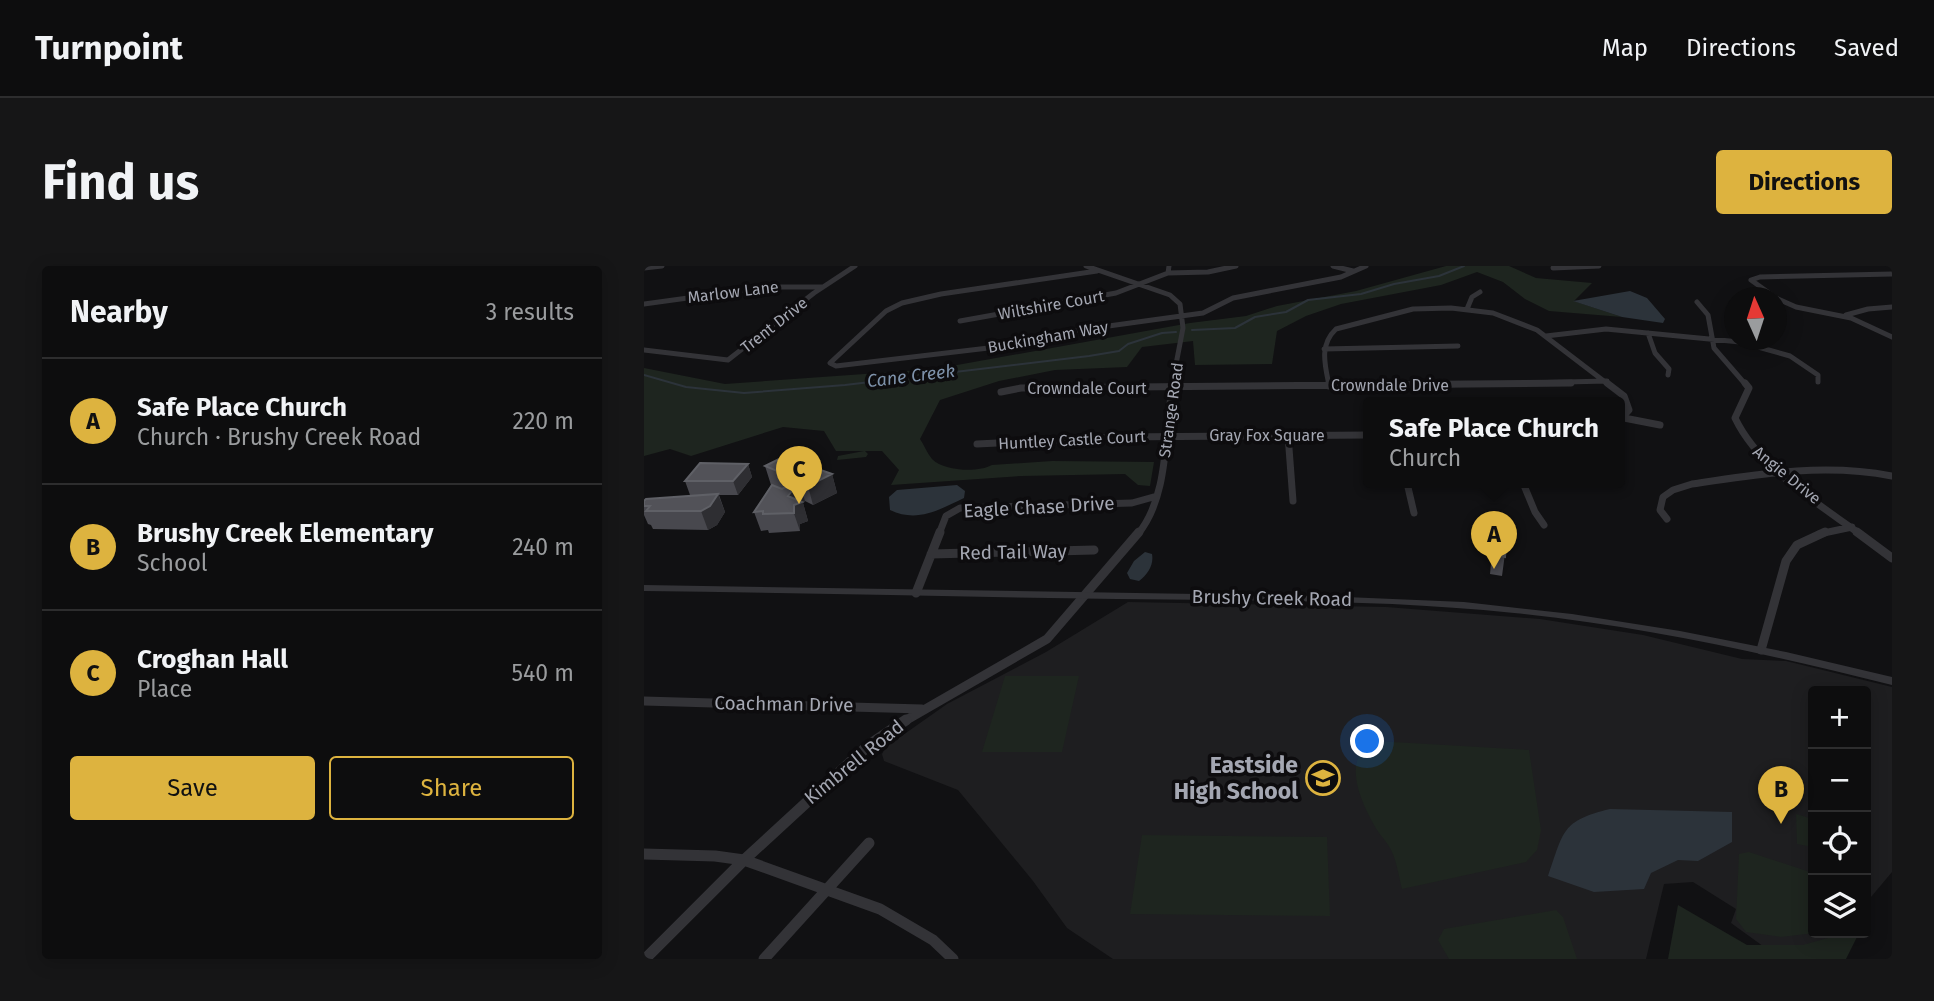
<!DOCTYPE html>
<html lang="en">
<head>
<meta charset="utf-8">
<style>
  :root { --surface:#0d0d0e; --page:#161617; --text:#f1f3f6; --muted:#9a9c9e; --line:#2d2d2e; --accent:#ddb33f }
  body { margin:0; font-family:"Fira Sans",sans-serif; background:var(--page); color:var(--text) }
  .controls { position:absolute; right:21px; bottom:21px; display:grid; overflow:hidden; border-radius:7px; box-shadow:0 4px 18px #0003 }
  .controls button { width:63px; height:63px; display:grid; place-items:center; padding:0; border:0; border-bottom:2px solid var(--line); background:var(--surface); color:var(--text); font:35px sans-serif }
  .compass { position:absolute; left:1080px; top:21px; width:63px; height:63px; border-radius:50%; background:var(--surface); box-shadow:0 4px 18px #0003; rotate:357deg }
  .you { position:absolute; left:724px; top:476px; width:24px; height:24px; margin:-18px; border:5px solid #fff; border-radius:50%; background:#1a73e8; box-shadow:0 0 0 10px #1a73e833 }
  .badge { display:grid; place-items:center; width:46px; height:46px; border-radius:50%; background:var(--accent); color:#111; font-size:23px; font-weight:700 }
  .pin { position:absolute; translate:-50% -58px; filter:drop-shadow(0 2px 4px #0008) }
  .pin::after { content:''; position:absolute; top:37px; width:24px; height:21px; background:inherit; clip-path:polygon(0 0,100% 0,50% 100%) }
  .popup { position:absolute; left:719px; top:131px; width:262px; height:91px; box-sizing:border-box; display:grid; place-content:center; border-radius:7px; background:var(--surface); filter:drop-shadow(0 2px 5px #0005); font-size:23px; white-space:nowrap; color:var(--muted) }
  .popup b { font-size:26px; color:var(--text) }
  .popup::after { content:''; position:absolute; left:50%; top:100%; margin-left:-14px; border:14px solid transparent; border-top-color:var(--surface) }
  .list { margin:0; padding:0; list-style:none }
  h2 { display:flex; justify-content:space-between; align-items:center; height:91px; margin:0; padding:0 28px; font-size:30px }
  h2 small { font-size:23px; font-weight:400; color:var(--muted) }
  .list li { display:grid; grid-template-columns:46px 1fr auto; gap:21px; align-items:center; box-sizing:border-box; height:126px; padding:0 28px; border-top:2px solid var(--line) }
  .list b { display:block; font-size:26px; white-space:nowrap }
  .list p { margin:0; font-size:23px; white-space:nowrap; color:var(--muted) }
  .list em { font-size:23px; font-style:normal; color:var(--muted) }
  .actions { display:flex; gap:14px; padding:21px 28px }
  .actions a { flex:1; padding:16px 0; border:2px solid var(--accent); border-radius:7px; text-align:center; font-size:24px; color:var(--accent) }
  .actions .main { background:var(--accent); color:#111 }
  .icon { flex:none; width:38px; height:38px; fill:none; stroke:currentColor; stroke-width:2; stroke-linecap:round; stroke-linejoin:round }
  .map { position:relative; flex:none; width:1248px; height:693px; overflow:hidden; border-radius:7px }
  header { display:flex; align-items:center; gap:42px; box-sizing:border-box; height:98px; padding:0 35px; background:var(--surface); border-bottom:2px solid var(--line) }
  header strong { font-size:33px }
  nav { display:flex; gap:38px; margin-inline-start:auto; font-size:24px }
  .intro { display:flex; align-items:center; justify-content:space-between; box-sizing:border-box; height:168px; padding:0 42px }
  h1 { margin:0; font-size:49px }
  .button { padding:18px 32px; border-radius:7px; background:var(--accent); color:#111; font-size:24px; font-weight:700 }
  main { display:flex; gap:42px; padding:0 42px }
  aside { flex:1; background:var(--surface); border-radius:7px; box-shadow:0 4px 18px #0003 }
  .map>svg:first-child { display:block }
  .built { fill:#1e1e20 }
  .green { fill:#1e251f }
  .water { fill:#2c333a }
  .lines { fill:none; stroke-linecap:round; stroke-linejoin:round }
  .stream { stroke:#2c333a; stroke-width:2 }
  .minor-far3 { stroke:#333337; stroke-width:5 }
  .minor-far2 { stroke:#333337; stroke-width:7 }
  .minor-far1 { stroke:#333337; stroke-width:9 }
  .minor { stroke:#333337; stroke-width:11 }
  .tertiary { fill:#333337; fill-rule:evenodd }
  .wall { fill:#48484e }
  .shaded-wall { fill:#2e2e32 }
  .building { fill:#525258; stroke:#5f6066; stroke-width:2 }
  .labels { text-anchor:middle; dominant-baseline:central; stroke-width:7; stroke-linejoin:round; paint-order:stroke }
  .far-street-label { font-size:16px; fill:#a4a7b2; stroke:#0d0c0e }
  .far-water-label { font-size:18px; font-style:italic; fill:#7e92aa; stroke:#0d0c0e }
  .street-label { font-size:19px; fill:#a4a7b2; stroke:#0d0c0e }
  .near-poi-label { font-size:23px; font-weight:bold; fill:#a4a7b2; stroke:#0d0c0e; text-anchor:end }
</style>
</head>
<body>
<header>
<strong>Turnpoint</strong>
<nav><a>Map</a><a>Directions</a><a>Saved</a></nav>
</header>
<div class="intro"><h1>Find us</h1><a class="button">Directions</a></div>
<main>
<aside>
<h2>Nearby<small>3 results</small></h2>
<ul class="list">
<li><span class="badge">A</span><div><b>Safe Place Church</b><p>Church · Brushy Creek Road</p></div><em>220 m</em></li>
<li><span class="badge">B</span><div><b>Brushy Creek Elementary</b><p>School</p></div><em>240 m</em></li>
<li><span class="badge">C</span><div><b>Croghan Hall</b><p>Place</p></div><em>540 m</em></li>
</ul>
<div class="actions"><a class="main">Save</a><a>Share</a></div>
</aside>
<div class="map">
<svg width="1248" height="693" viewBox="0 0 1248 693">
  <rect width="100%" height="100%" fill="#111113"/>
  <!-- built -->
  <path class="built" d="M484 336 742 341 896 353 999 369 1098 393 1142 395 1248 421V606L1222 637V425H1169V667H1197L1189 677 1123 683 1087 657 1092 643 1049 616 1020 618 1002 693H469L423 662 389 615 314 524 240 495 238 488 242 481 303 438 402 386Z"/>
  <!-- green -->
  <path class="green" d="M802 0H865L892 12 948 17 930 35 978 51 905 45 881 33 859 16 833 6 797 19 697 38 662 50 633 65 628 98 551 99 549 75 498 81 483 101 411 104 355 115 296 134 276 173C280 179 283 187 288 193 299 205 334 207 348 199L408 195 510 196 506 220 494 219 481 208 377 210 247 219 255 204 238 185H221L224 188 222 191 193 194 194 190 220 185H192L180 165 139 161 47 190 26 183 0 190V102L81 118 291 103 546 57 602 50 633 40 712 25Z
    M361 410H435L418 486H338Z
    M732 475 885 484 897 564 893 584 882 596 758 623C755 611 753 597 748 586 744 576 735 569 730 559 716 534 696 490 732 475Z
    M1152 548 1169 553V581L1153 578Z
    M498 569 683 571 686 650 486 648Z
    M1105 586 1169 607 1171 667 1137 671 1102 666 1092 653 1095 588Z
    M1034 639 1103 679H1159L1184 672 1193 667H1215L1202 693H1024Z
    M912 644 919 651 933 693H805L794 674 800 663Z"/>
  <!-- water -->
  <path class="water" d="M986 25 1003 32 1021 53 1019 57 978 51 929 35Z
    M313 219 321 225 320 232C295 244 273 257 246 244L245 231 253 224Z
    M501 286 508 288C510 299 504 308 495 315L486 313 483 307 490 295Z
    M966 543 1088 546V576L1054 595 1034 594 1007 607 1000 623 950 626 904 610C920 565 917 555 966 543Z"/>
  <g class="lines">
    <!-- stream -->
    <path class="stream" d="M548 64 591 62 611 51 642 46 664 34 717 28 750 18 795 10 820 0
      M0 109 42 121 100 127 201 119 445 90 475 85 484 78 518 67 532 66"/>
    <!-- minor-far3 -->
    <path class="minor-far3" d="M442 0 526 29 536 38 539 62 528 119
      M689 0 709 5
      M0 2 18 0
      M909 2 955 0
      M453 5 297 28 258 37 242 45 186 97 192 100 353 81 421 66 559 47 589 32 697 11 722 0
      M524 7 564 6 592 0
      M1132 32 1107 14 1116 11 1248 8
      M1132 32 1152 41 1207 52 1248 71
      M1053 36 1064 49 1070 82 1102 119
      M0 38 123 21H179
      M823 43 828 31 836 26
      M1202 49 1224 43 1248 41
      M316 55 472 27 524 7 525 0
      M1004 67 1011 87 1025 103 1024 109
      M902 70 962 63 1096 76 1146 90 1174 109V116
      M680 83 814 80
      M0 84 84 94 170 27 211 0
      M685 119C681 99 675 79 692 63L769 43 807 42 849 47 893 64 965 119
      M792 119 963 115"/>
    <!-- minor-far2 -->
    <path class="minor-far2" d="M685 117V120
      M963 117 980 130 985 144 976 154
      M1101 117 1105 122 1091 152C1115 202 1172 236 1216 268
      M357 126 377 122 927 117
      M980 152 1016 159
      M644 169 649 235
      M333 178 474 171 724 169
      M763 217 770 247
      M879 217 891 246 900 259
      M1023 253 1016 244 1019 231 1029 224 1048 218C1115 208 1180 197 1248 210
      M295 268 302 250 316 242 488 237 513 230
      M494 268C526 229 520 165 529 117
      M1175 268 1208 261"/>
    <!-- minor-far1 -->
    <path class="minor-far1" d="M1213 266 1248 292
      M287 288 450 284
      M272 327 296 266
      M1117 384 1142 295 1153 279 1181 266
      M0 435 278 443
      M259 456 403 373 495 266"/>
    <!-- minor -->
    <path class="minor" d="M0 588 71 590 100 594 236 643 289 674 309 693
      M1 693 100 594 225 479 262 454
      M120 693 225 577"/>
    <!-- tertiary -->
    <path class="tertiary" d="M0 319 678 330 820 336 928 348 1036 365 1142 386 1248 411V419C1124 388 998 360 870 347 738 333 606 335 473 333 315 331 158 327 0 325Z"/>
  </g>
  <!-- wall -->
  <path class="wall" d="M104 198 108 211 94 229H75L81 246 73 259 64 264 9 263 7 259 4 258 0 249V235L59 229H46L41 215Z
    M121 200 188 208 193 227 169 239 161 235 159 237 164 255 156 258V265L125 267 124 264 117 265 110 246 127 219Z
    M849 278 862 280 858 310 846 308Z"/>
  <!-- shaded-wall -->
  <path class="shaded-wall" d="M104 198 108 211 94 229 89 215Z
    M188 208 193 227 169 239 164 220Z
    M155 216 161 235 159 237 164 255 156 258V265L144 230Z
    M74 228 81 246 73 259 64 264 57 245Z"/>
  <!-- building -->
  <path class="building" d="M139 191 188 208 164 220 155 216 144 230 158 236 150 239V247L119 248V245L110 246 128 219 138 223 155 214 121 200Z
    M56 197 104 198 89 215H41Z
    M74 228 66 240 57 245H2L6 240H0V235L2 233Z
    M849 278 862 280 861 291 849 288Z"/>
  <!-- icons -->
  <defs>
    <g id="school-ring" transform="scale(1.75)"><circle r="9.5" fill="#0d0c0e" stroke="#ddb33f" stroke-width="1.5"/><path d="M0-5L7-2L0 1L-7-2ZM-4 1L0 2.5L4 1V4Q0 6-4 4Z" fill="#ddb33f"/></g>
  </defs>
  <g fill-rule="evenodd">
    <use href="#school-ring" x="679" y="512"/>
  </g>
  <g class="labels">
    <!-- far-street labels -->
    <g class="far-street-label">
      <text transform="translate(89 26) rotate(-7)">Marlow Lane</text>
      <text transform="translate(407 39) rotate(-10)">Wiltshire Court</text>
      <text transform="translate(130 59) rotate(-38)">Trent Drive</text>
      <text transform="translate(404 71) rotate(-10)">Buckingham Way</text>
      <text x="746" y="119">Crowndale Drive</text>
      <text x="443" y="122">Crowndale Court</text>
      <text transform="translate(527 144) rotate(-82)">Strange Road</text>
      <text x="623" y="169">Gray Fox Square</text>
      <text transform="translate(428 174) rotate(-3)">Huntley Castle Court</text>
      <text transform="translate(1143 209) rotate(39)">Angie Drive</text>
    </g>
    <!-- far-water labels -->
    <g class="far-water-label">
      <text transform="translate(267 110) rotate(-7)">Cane Creek</text>
    </g>
    <!-- street labels -->
    <g class="street-label">
      <text transform="translate(395 241) rotate(-3)">Eagle Chase Drive</text>
      <text transform="translate(369 286) rotate(-1)">Red Tail Way</text>
      <text transform="translate(628 332) rotate(1)">Brushy Creek Road</text>
      <text transform="translate(140 438) rotate(1)">Coachman Drive</text>
      <text transform="translate(210 496) rotate(-39)">Kimbrell Road</text>
    </g>
    <!-- near-poi labels -->
    <g class="near-poi-label">
      <text x="654" y="499">Eastside<tspan x="654" dy="26">High School</tspan></text>
    </g>
  </g>
</svg>
<div class="controls">
<button>+</button>
<button>−</button>
<button><svg class="icon" aria-label="locate" viewBox="0 0 24 24"><circle cx="12" cy="12" r="6"/><path d="M12 2v4M12 18v4M2 12h4M18 12h4"/></svg></button>
<button><svg class="icon" aria-label="layers" viewBox="0 0 24 24"><path d="M12 4l9 5-9 5-9-5zM3 14l9 5 9-5"/></svg></button>
</div>
<svg class="compass" viewBox="-18 -18 36 36"><path d="M0-13l5 13h-10z" fill="#e53935"/><path d="M0 13l5-13h-10z" fill="#9a9c9e"/></svg>
<div class="you"></div>
<div class="pin badge" style="left:850px;top:303px">A</div>
<div class="popup"><b>Safe Place Church</b>Church</div>
<div class="pin badge" style="left:1137px;top:558px">B</div>
<div class="pin badge" style="left:155px;top:238px">C</div>
</div>
</main>
</body>
</html>
